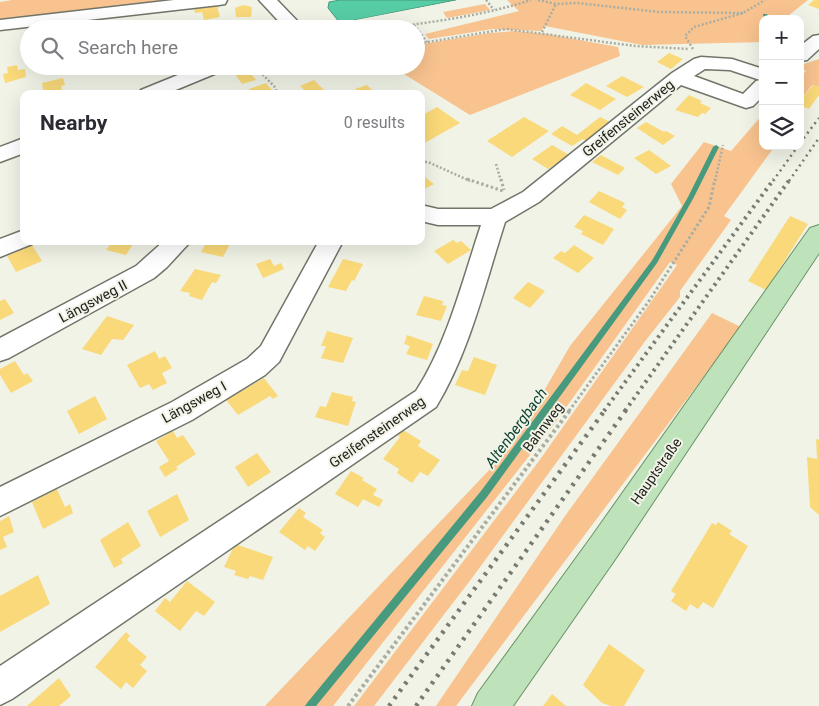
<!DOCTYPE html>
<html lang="en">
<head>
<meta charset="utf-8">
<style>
  :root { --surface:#fff; --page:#f2f2f3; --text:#2b2b33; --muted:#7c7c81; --line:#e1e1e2 }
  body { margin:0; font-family:Roboto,sans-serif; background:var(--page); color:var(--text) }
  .controls { position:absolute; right:15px; top:15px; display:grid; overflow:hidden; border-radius:10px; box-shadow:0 5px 20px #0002 }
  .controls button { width:45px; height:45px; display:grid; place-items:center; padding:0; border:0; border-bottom:1px solid var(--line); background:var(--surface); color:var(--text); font:25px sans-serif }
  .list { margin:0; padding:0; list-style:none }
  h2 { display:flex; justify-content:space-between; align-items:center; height:65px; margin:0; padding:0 20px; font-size:21px }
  h2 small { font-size:16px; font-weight:400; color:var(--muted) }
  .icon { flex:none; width:28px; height:28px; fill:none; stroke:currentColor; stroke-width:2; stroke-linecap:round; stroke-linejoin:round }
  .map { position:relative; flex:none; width:819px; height:706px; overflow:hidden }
  .search { position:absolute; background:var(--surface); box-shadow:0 5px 20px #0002; left:20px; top:20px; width:405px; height:55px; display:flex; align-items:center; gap:12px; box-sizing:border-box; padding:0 18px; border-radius:28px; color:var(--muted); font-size:19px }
  .panel { position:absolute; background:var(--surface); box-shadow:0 5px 20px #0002; left:20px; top:90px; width:405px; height:155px; border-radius:10px }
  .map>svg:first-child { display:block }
  .green { fill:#f8c38f }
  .water { fill:#57cda6; stroke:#479a7d }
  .pier { fill:#f0f3e6 }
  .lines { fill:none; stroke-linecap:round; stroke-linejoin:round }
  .stream { fill:#479a7d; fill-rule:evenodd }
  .building { fill:#f9d979 }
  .minor-casing { stroke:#72756a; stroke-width:3 }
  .major-casing { stroke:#6a9366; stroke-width:2 }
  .path-far2 { stroke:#aaada2; stroke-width:2.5; stroke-dasharray:2 2; stroke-linecap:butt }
  .path-far1 { stroke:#aaada2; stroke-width:3; stroke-dasharray:2.5 2.5; stroke-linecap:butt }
  .path { stroke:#aaada2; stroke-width:4; stroke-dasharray:3 3; stroke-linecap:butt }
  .minor { fill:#fff; fill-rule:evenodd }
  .major { fill:#bee3bb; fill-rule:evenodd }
  .rail-far2 { stroke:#797a72; stroke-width:2.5; stroke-dasharray:2 4; stroke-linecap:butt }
  .rail-far1 { stroke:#797a72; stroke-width:4; stroke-dasharray:2.5 4.5; stroke-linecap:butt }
  .rail { stroke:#797a72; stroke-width:4.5; stroke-dasharray:3 6; stroke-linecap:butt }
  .labels { text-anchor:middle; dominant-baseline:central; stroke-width:4; stroke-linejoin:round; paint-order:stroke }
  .street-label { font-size:14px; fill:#21221d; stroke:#f0f3e6 }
  .water-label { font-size:15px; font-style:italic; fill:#083e2e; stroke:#f0f3e6 }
</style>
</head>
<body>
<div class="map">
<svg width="819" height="706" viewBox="0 0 819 706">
  <rect width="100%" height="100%" fill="#f0f3e6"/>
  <!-- green -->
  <path class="green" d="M12 0H188L0 21V2Z
    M507 0H808L784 19H763V42L642 45 545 26 541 31 493 29 429 39 425 34 519 11Z
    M485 4 490 10 447 18 443 12Z
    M515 31 547 34 618 47 620 56 470 115 391 66H416V45L490 33Z
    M819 59V87L812 85 800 101V77L806 71 800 68 804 64Z
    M763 114V146H775L724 216 731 220 680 291V297L646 340 472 578 374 706H354L539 461 677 265 670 262 555 423 333 706H265L512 446 570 346 682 206 671 184 704 142 731 151Z
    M712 313 741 327 456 706H436L565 516Z"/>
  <!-- water -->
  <path class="water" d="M340 0H456L340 23 328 8 329 2Z"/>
  <!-- pier -->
  <path class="pier" d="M459 0 457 2 341 25 340 23Z"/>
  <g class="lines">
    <!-- stream -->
    <path class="stream" d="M763 14H767L770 19H765L763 15Z
      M716 145 719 147 694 197 657 263 487 497 316 706H305L307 703 481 491 653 259 688 197 713 147Z"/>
  </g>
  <!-- building -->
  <path class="building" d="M814 0H819V9L808 5Z
    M217 5 220 17 204 20 202 12 195 13 194 8Z
    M243 5 252 7 251 17H236L235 8Z
    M268 24 278 25 282 29H257Z
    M669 53 683 59 671 69 657 62Z
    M17 65 18 70 25 69 26 77 5 83 3 74 8 73 7 67Z
    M76 66H97L98 70 77 73Z
    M248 70 256 80 242 84 235 74Z
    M622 76 644 87 627 97 606 86Z
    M63 78 65 85 61 86 63 94H44L42 83Z
    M314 80 324 90 308 94 300 86Z
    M266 83 275 94H253L249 89Z
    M586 83 616 99 600 110 570 95Z
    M367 85 376 94H360L355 89Z
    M813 85 819 87V95L809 109 800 105V101Z
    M689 95 702 101 700 103 711 108 705 114 702 113 698 117 675 110Z
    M437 107 460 123 421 145V116Z
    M524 117 549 131 512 157 487 141Z
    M600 117 610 122 586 141 583 139 572 146 551 134 562 126 577 135Z
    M646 122 664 132 666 131 675 136 663 145 637 128Z
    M552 145 569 155 548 169 532 159Z
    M649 150 671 166 656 174 634 158Z
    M601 155 625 168 618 175 592 162Z
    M421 174 434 184 421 191Z
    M599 191 625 203 622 207 627 210 620 219 589 202Z
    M584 215 614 229 603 245 581 234 583 231 574 227Z
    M790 216 808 224 766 290 748 281Z
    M453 240 457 243 461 241 471 250 448 264 434 251Z
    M113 241H135L126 255 106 250Z
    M207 241H214L230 244 223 257 201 252Z
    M32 245 42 261 16 272 7 256Z
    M574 245 594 258 578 273 553 258 561 251 565 253Z
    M270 259 274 266 281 263 284 269 263 278 256 264Z
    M343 259 363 264 354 281 352 280 346 291 328 287Z
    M195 269 221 275 216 283 212 282 202 300 189 296 190 293 180 291Z
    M528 282 545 291 530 308 513 298Z
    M424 296 443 301 442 305 447 306 441 321 416 315Z
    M5 299 14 313 0 320V301Z
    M107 316 134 325 123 340 112 339 101 355 82 349Z
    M327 331 353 338 343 363 321 358 326 346H321Z
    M407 335 433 344 427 360 406 354 410 346 404 344Z
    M155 351 159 359 165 356 172 368 162 373 167 383 153 390 149 384 140 388 127 365Z
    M474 357 497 365 485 395 455 385 462 370 468 371Z
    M15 361 24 375 27 373 33 381 11 393 0 375V369Z
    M264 378 278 396 273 399 270 396 238 415 226 400Z
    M332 392 353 397 352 401 356 402 348 426 315 417 320 406 326 407Z
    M95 396 107 419 79 434 67 411Z
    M403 430 421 441 418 446 440 460 428 476 420 472 412 483 397 473 399 469 383 459 400 437 398 436Z
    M173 431 177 438 183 435 196 454 176 467 178 469 165 477 159 467 169 461 156 441Z
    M816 439 819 440V515L810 507 807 457 817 459Z
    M257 453 271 472 248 487 235 467Z
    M351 471 364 478 362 480 377 489 373 495 383 500 379 507 363 499 358 507 335 494Z
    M57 489 65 507 70 504 73 513 43 529 32 502Z
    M177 494 189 520 160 537 147 511Z
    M299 508 306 513 303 517 323 530 320 533 325 537 315 551 308 546 305 550 279 532Z
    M9 516 14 532 3 537 7 547 0 550V521Z
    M128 522 141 546 121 559 123 563 114 568 100 540Z
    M718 522 732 531 729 534 748 546 713 608 703 602 698 609 690 604 686 611 671 601 676 594 671 591 712 523 716 525Z
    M235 544 273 557 263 580 250 576 248 579 234 575 236 571 224 567Z
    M38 575 50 604 0 632V596Z
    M187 581 215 602 204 616 196 611 180 631 155 611 165 598 170 602Z
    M126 632 130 636 127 640 147 657 140 665 147 671 133 688 126 682 121 689 95 667Z
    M609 644 645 670 624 706H611L602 703 583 685Z
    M59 678 71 696 59 706H27Z
    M552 694 566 706H543Z"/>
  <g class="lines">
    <!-- minor casing -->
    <g class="minor-casing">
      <path id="minor" d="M174 0H227L225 4 219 5 0 30V20Z
        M259 0H277L305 29H286Z
        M819 35V49L807 60 800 61V46L813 36Z
        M701 57 732 59 763 69V96L753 106 746 108 681 85 539 202 505 222C485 284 470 351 436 407L12 699 0 705V666L416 391C447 344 463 279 481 225H438L421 221V205L438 209H491L523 192 672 73 694 59ZM705 69 730 70 760 80 756 81 743 94 694 76Z
        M200 66H226L224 70 166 94H138L141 90Z
        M24 138V153L0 162V147Z
        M24 230V241H34L32 244 0 257V239Z
        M164 241H191L167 267 154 278 9 358 0 361V338L136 266Z
        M319 241H343L279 362 265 375 192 420 0 516V487L172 402 247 359 261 346Z"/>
    </g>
    <!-- major casing -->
    <g class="major-casing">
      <path id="major" d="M819 225V253L616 558 513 706H472L478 693 592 536 810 228Z"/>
    </g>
    <!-- path-far2 -->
    <path class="path-far2" d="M486 0 494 10
      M538 0 556 4 577 3 659 12 743 13
      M316 25 324 29
      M414 25 427 42
      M381 29C432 22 482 16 531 0
      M542 32 556 4
      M416 44 506 29 635 46 689 49
      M693 49 685 36 694 27 743 13 765 0
      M254 66 274 86 278 94
      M421 162H428L470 181
      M496 164 501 181
      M715 181 723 145"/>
    <!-- path-far1 -->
    <path class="path-far1" d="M467 179 503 191
      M501 179 504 190
      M569 411 649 301 709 207 715 179"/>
    <!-- path -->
    <path class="path" d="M348 706 570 410"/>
    <!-- minor -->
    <use href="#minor" class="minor"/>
    <!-- major -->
    <use href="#major" class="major"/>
    <!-- rail-far2 -->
    <path class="rail-far2" d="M800 143 819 118
      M773 181 798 146
      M789 181 819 138"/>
    <!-- rail-far1 -->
    <path class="rail-far1" d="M604 411 774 179
      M625 411 790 179"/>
    <!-- rail -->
    <path class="rail" d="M389 706 605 410
      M416 706 626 410"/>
  </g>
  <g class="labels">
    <!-- street labels -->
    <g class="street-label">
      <text transform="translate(628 118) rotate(-39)">Greifensteinerweg</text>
      <text transform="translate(93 301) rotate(-28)">Längsweg II</text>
      <text transform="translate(194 402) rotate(-29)">Längsweg I</text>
      <text transform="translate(543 427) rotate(-53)">Bahnweg</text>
      <text transform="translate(377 432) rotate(-35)">Greifensteinerweg</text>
      <text transform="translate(656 471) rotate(-55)">Hauptstraße</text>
    </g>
    <!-- water labels -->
    <g class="water-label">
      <text transform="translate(516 428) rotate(-54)">Altenbergbach</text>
    </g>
  </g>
</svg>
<div class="controls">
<button>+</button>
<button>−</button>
<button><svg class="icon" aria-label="layers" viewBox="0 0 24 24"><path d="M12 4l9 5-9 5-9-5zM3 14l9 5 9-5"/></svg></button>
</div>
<div class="search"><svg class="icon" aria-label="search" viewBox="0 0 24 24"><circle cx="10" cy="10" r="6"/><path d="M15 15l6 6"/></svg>Search here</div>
<section class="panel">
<h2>Nearby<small>0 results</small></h2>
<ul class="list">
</ul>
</section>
</div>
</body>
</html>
